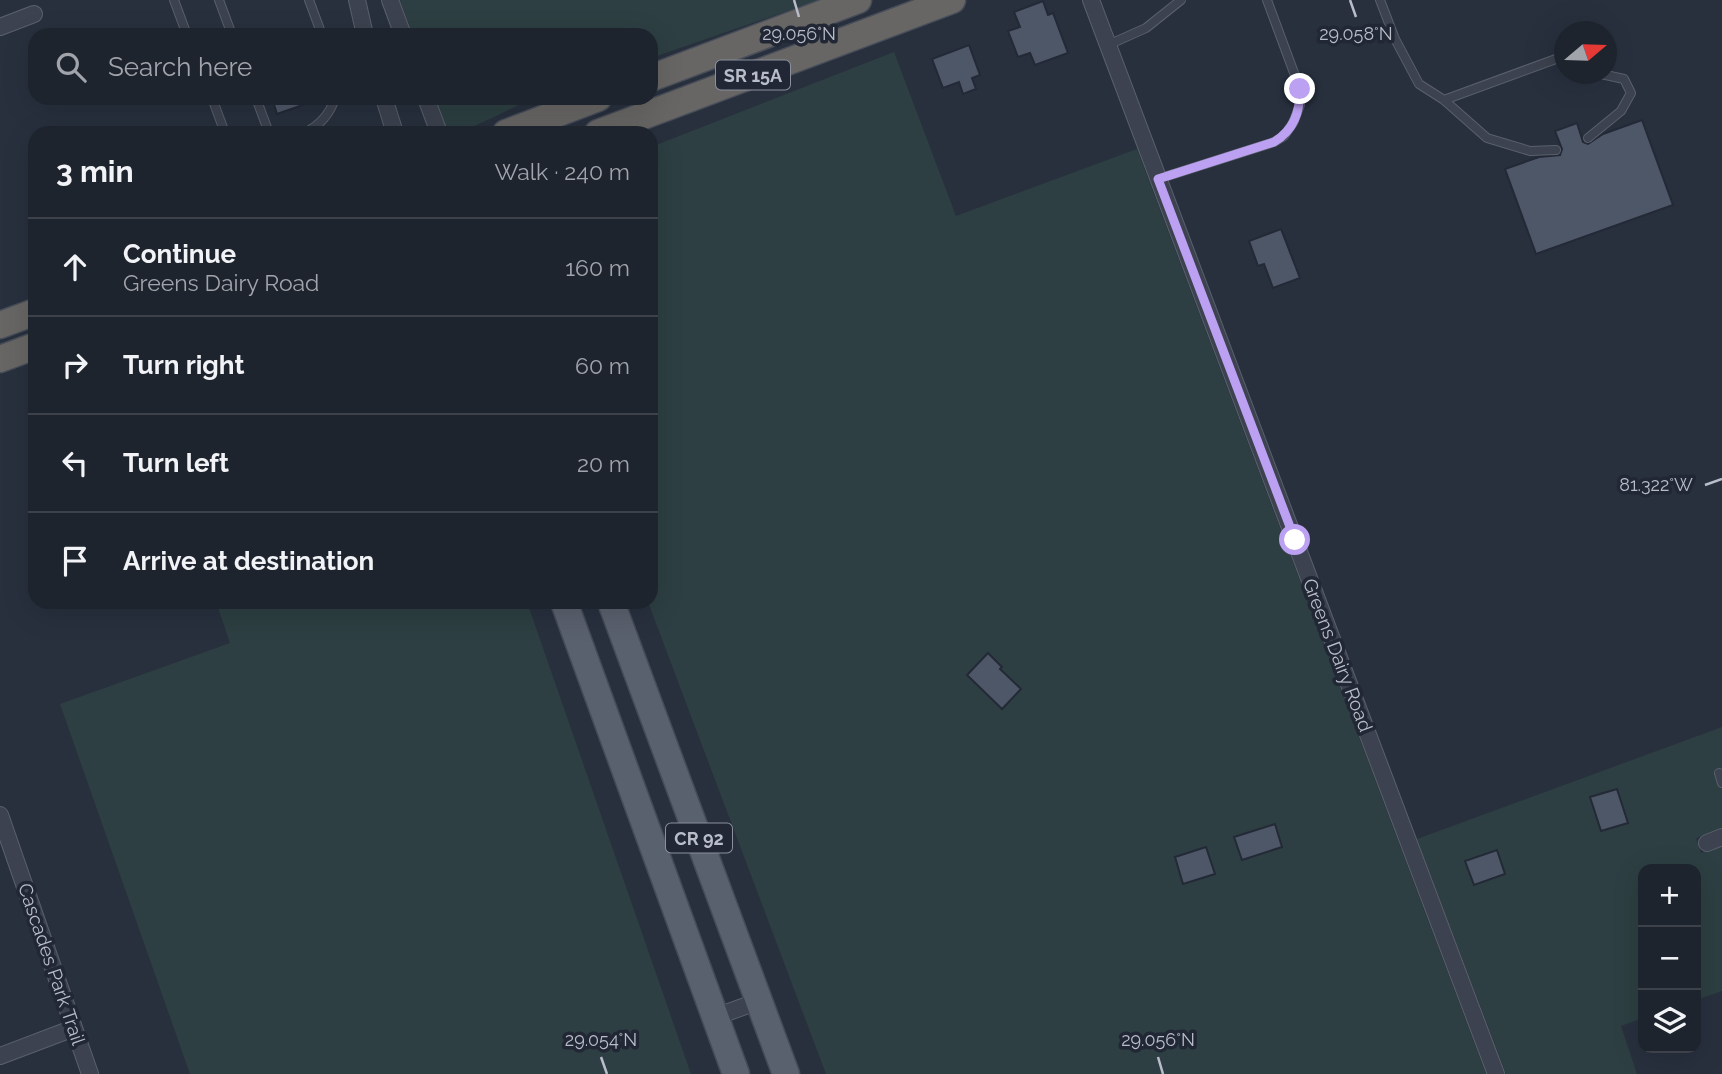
<!DOCTYPE html>
<html lang="en">
<head>
<meta charset="utf-8">
<style>
  :root { --surface:#1e242e; --page:#262c36; --text:#f1f3f6; --muted:#a1a4aa; --line:#3c414a }
  body { margin:0; font-family:Raleway,sans-serif; background:var(--page); color:var(--text) }
  .controls { position:absolute; right:21px; bottom:21px; display:grid; overflow:hidden; border-radius:14px; box-shadow:0 7px 28px #0002 }
  .controls button { width:63px; height:63px; display:grid; place-items:center; padding:0; border:0; border-bottom:2px solid var(--line); background:var(--surface); color:var(--text); font:35px sans-serif }
  .compass { position:absolute; left:1554px; top:21px; width:63px; height:63px; border-radius:50%; background:var(--surface); box-shadow:0 7px 28px #0002; rotate:71deg }
  .stop { position:absolute; width:21px; height:21px; margin:-16px; border:5px solid #bca0f2; border-radius:50%; background:#fff }
  .stop.end { background:#bca0f2; border-color:#fff; box-shadow:0 2px 7px #0008 }
  .list { margin:0; padding:0; list-style:none }
  h2 { display:flex; justify-content:space-between; align-items:center; height:91px; margin:0; padding:0 28px; font-size:30px }
  h2 small { font-size:23px; font-weight:400; color:var(--muted) }
  .list li { display:grid; grid-template-columns:46px 1fr auto; gap:21px; align-items:center; box-sizing:border-box; height:98px; padding:0 28px; border-top:2px solid var(--line) }
  .list b { display:block; font-size:26px; white-space:nowrap }
  .list p { margin:0; font-size:23px; white-space:nowrap; color:var(--muted) }
  .list em { font-size:23px; font-style:normal; color:var(--muted) }
  .icon { flex:none; width:38px; height:38px; fill:none; stroke:currentColor; stroke-width:2; stroke-linecap:round; stroke-linejoin:round }
  .map { position:relative; flex:none; width:1722px; height:1074px; overflow:hidden }
  .search { position:absolute; background:var(--surface); box-shadow:0 7px 28px #0002; left:28px; top:28px; width:630px; height:77px; display:flex; align-items:center; gap:18px; box-sizing:border-box; padding:0 24px; border-radius:21px; color:var(--muted); font-size:26px }
  .panel { position:absolute; background:var(--surface); box-shadow:0 7px 28px #0002; left:28px; top:126px; width:630px; height:483px; border-radius:21px }
  .map>svg:first-child { display:block }
  .green { fill:#2d3f42 }
  .building { fill:#4e5767; stroke:#232936; stroke-width:2 }
  .lines { fill:none; stroke-linecap:round; stroke-linejoin:round }
  .service-casing { stroke:#5a606c; stroke-width:10 }
  .minor-casing { stroke:#5a606c; stroke-width:18 }
  .primary-casing { stroke:#454b58; stroke-width:29 }
  .trunk-casing { stroke:#474d59; stroke-width:29 }
  .service { stroke:#3c424f; stroke-width:8 }
  .minor { stroke:#3c424f; stroke-width:16 }
  .primary { stroke:#5a616e; stroke-width:26 }
  .trunk { stroke:#676664; stroke-width:26 }
  .route { stroke:#bca0f2; stroke-width:9 }
  .ticks { fill:none; stroke:#b8bdc9; stroke-width:2.5 }
  .labels { text-anchor:middle; dominant-baseline:central; stroke-width:7; stroke-linejoin:round; paint-order:stroke }
  .shield { fill:#212734; stroke:#8b909c; stroke-width:2 }
  .shield-label { font-size:18px; font-weight:bold; fill:#b8bdc9 }
  .street-label { font-size:19px; fill:#b8bdc9; stroke:#212734 }
  .ticks-label { font-size:18px; text-anchor:middle; fill:#b8bdc9; stroke:#212734; stroke-width:7; stroke-linejoin:round; paint-order:stroke }
</style>
</head>
<body>
<div class="map">
<svg width="1722" height="1074" viewBox="0 0 1722 1074">
  <rect width="100%" height="100%" fill="#28303e"/>
  <!-- green -->
  <path class="green" d="M400 0H819L651 58V35H413Z
    M894 52 956 216 1137 149 1486 1074H826L648 602H651V147Z
    M436 98H534C514 106 467 133 448 133Z
    M216 602H527L691 1074H190L60 704 230 643Z
    M1722 727V829L1696 838 1701 853 1722 846V991L1696 1000V869H1643V1018L1621 1026 1637 1074H1506L1417 839Z"/>
  <!-- building -->
  <path class="building" d="M1043 1 1048 15 1053 13 1068 53 1035 65 1030 53 1018 57 1008 31 1020 27 1014 12Z
    M969 45 980 75 972 78 976 89 963 94 959 82 943 88 932 59Z
    M272 98H316L317 100 277 114Z
    M1642 120 1673 205 1536 254 1505 169 1539 157 1560 155 1562 149 1555 131 1577 123 1583 142 1588 144 1603 134Z
    M1281 229 1300 278 1273 288 1264 264 1258 266 1249 241Z
    M988 653 1002 667 1000 669 1021 689 1002 709 967 675Z
    M1617 789 1628 823 1601 831 1590 797Z
    M1275 824 1282 847 1242 860 1234 837Z
    M1206 847 1215 874 1183 884 1175 857Z
    M1497 850 1505 874 1474 885 1465 861Z"/>
  <g class="lines">
    <!-- service casing -->
    <g class="service-casing">
      <path id="service" d="M174 0 187 35
        M219 0 232 35
        M309 0 322 35
        M1380 0 1395 39 1419 84 1444 100 1487 138 1530 151 1556 150
        M1108 45 1146 28 1181 0
        M212 98 225 133
        M256 98 269 133
        M1444 100 1564 56
        M304 133C319 126 330 114 335 98
        M1588 138 1621 111 1631 93 1624 79 1601 74
        M1158 179 1274 142 1284 136 1293 123 1300 105V89L1267 0
        M1719 773 1722 783"/>
    </g>
    <!-- minor casing -->
    <g class="minor-casing">
      <path id="minor" d="M357 0 365 35
        M390 0 403 35
        M1091 0 1496 1074
        M0 27 34 14
        M384 98 395 133
        M426 98 439 133
        M0 815 90 1074
        M1707 843 1722 837
        M715 1017 759 1001
        M0 1056 74 1028"/>
    </g>
    <!-- primary casing -->
    <g class="primary-casing">
      <path id="primary" d="M564 602 736 1074
        M611 602 786 1074"/>
    </g>
    <!-- trunk casing -->
    <g class="trunk-casing">
      <path id="trunk" d="M651 78 858 0
        M506 133 598 98
        M598 133 952 0
        M0 325 35 312
        M0 359 35 346"/>
    </g>
    <!-- service -->
    <use href="#service" class="service"/>
    <!-- minor -->
    <use href="#minor" class="minor"/>
    <!-- primary -->
    <use href="#primary" class="primary"/>
    <!-- trunk -->
    <use href="#trunk" class="trunk"/>
  </g>
  <g class="lines">
    <!-- route -->
    <path class="route" d="M1295 540 1158 179 1274 142C1294 130 1300 112 1300 89"/>
  </g>
  <!-- ticks -->
  <path class="ticks" d="M794 0 799 17M1350 0 1356 17M1705 485 1722 479M601 1057 607 1074M1158 1057 1163 1074"/>
  <g class="labels">
    <!-- shield labels -->
    <g class="shield">
      <rect x="716" y="60.5" width="74" height="29" rx="5"/>
      <rect x="666" y="823.5" width="66" height="29" rx="5"/>
    </g>
    <g class="shield-label">
      <text x="753" y="75">SR 15A</text>
      <text x="699" y="838">CR 92</text>
    </g>
    <!-- street labels -->
    <g class="street-label">
      <text transform="translate(1338 655) rotate(69)">Greens Dairy Road</text>
      <text transform="translate(52 964) rotate(71)">Cascades Park Trail</text>
    </g>
  </g>
  <g class="ticks-label">
    <text x="1356" y="40">29.058°N</text>
    <text x="799" y="40">29.056°N</text>
    <text x="1656" y="491">81.322°W</text>
    <text x="601" y="1046">29.054°N</text>
    <text x="1158" y="1046">29.056°N</text>
  </g>
</svg>
<div class="controls">
<button>+</button>
<button>−</button>
<button><svg class="icon" aria-label="layers" viewBox="0 0 24 24"><path d="M12 4l9 5-9 5-9-5zM3 14l9 5 9-5"/></svg></button>
</div>
<svg class="compass" viewBox="-18 -18 36 36"><path d="M0-13l5 13h-10z" fill="#e53935"/><path d="M0 13l5-13h-10z" fill="#a1a4aa"/></svg>
<div class="stop" style="left:1295px;top:540px"></div>
<div class="stop end" style="left:1300px;top:89px"></div>
<div class="search"><svg class="icon" aria-label="search" viewBox="0 0 24 24"><circle cx="10" cy="10" r="6"/><path d="M15 15l6 6"/></svg>Search here</div>
<section class="panel">
<h2>3 min<small>Walk · 240 m</small></h2>
<ul class="list">
<li><svg class="icon" aria-label="ahead" viewBox="0 0 24 24"><path d="M12 20V5M6 11l6-6 6 6"/></svg><div><b>Continue</b><p>Greens Dairy Road</p></div><em>160 m</em></li>
<li><svg class="icon" aria-label="right" viewBox="0 0 24 24"><path d="M7 20v-9h11M14 6l5 5-5 5"/></svg><div><b>Turn right</b></div><em>60 m</em></li>
<li><svg class="icon" aria-label="left" viewBox="0 0 24 24"><path d="M17 20v-9H6M10 6l-5 5 5 5"/></svg><div><b>Turn left</b></div><em>20 m</em></li>
<li><svg class="icon" aria-label="arrive" viewBox="0 0 24 24"><path d="M6 21V4h12l-3 4 3 4H6"/></svg><div><b>Arrive at destination</b></div></li>
</ul>
</section>
</div>
</body>
</html>
